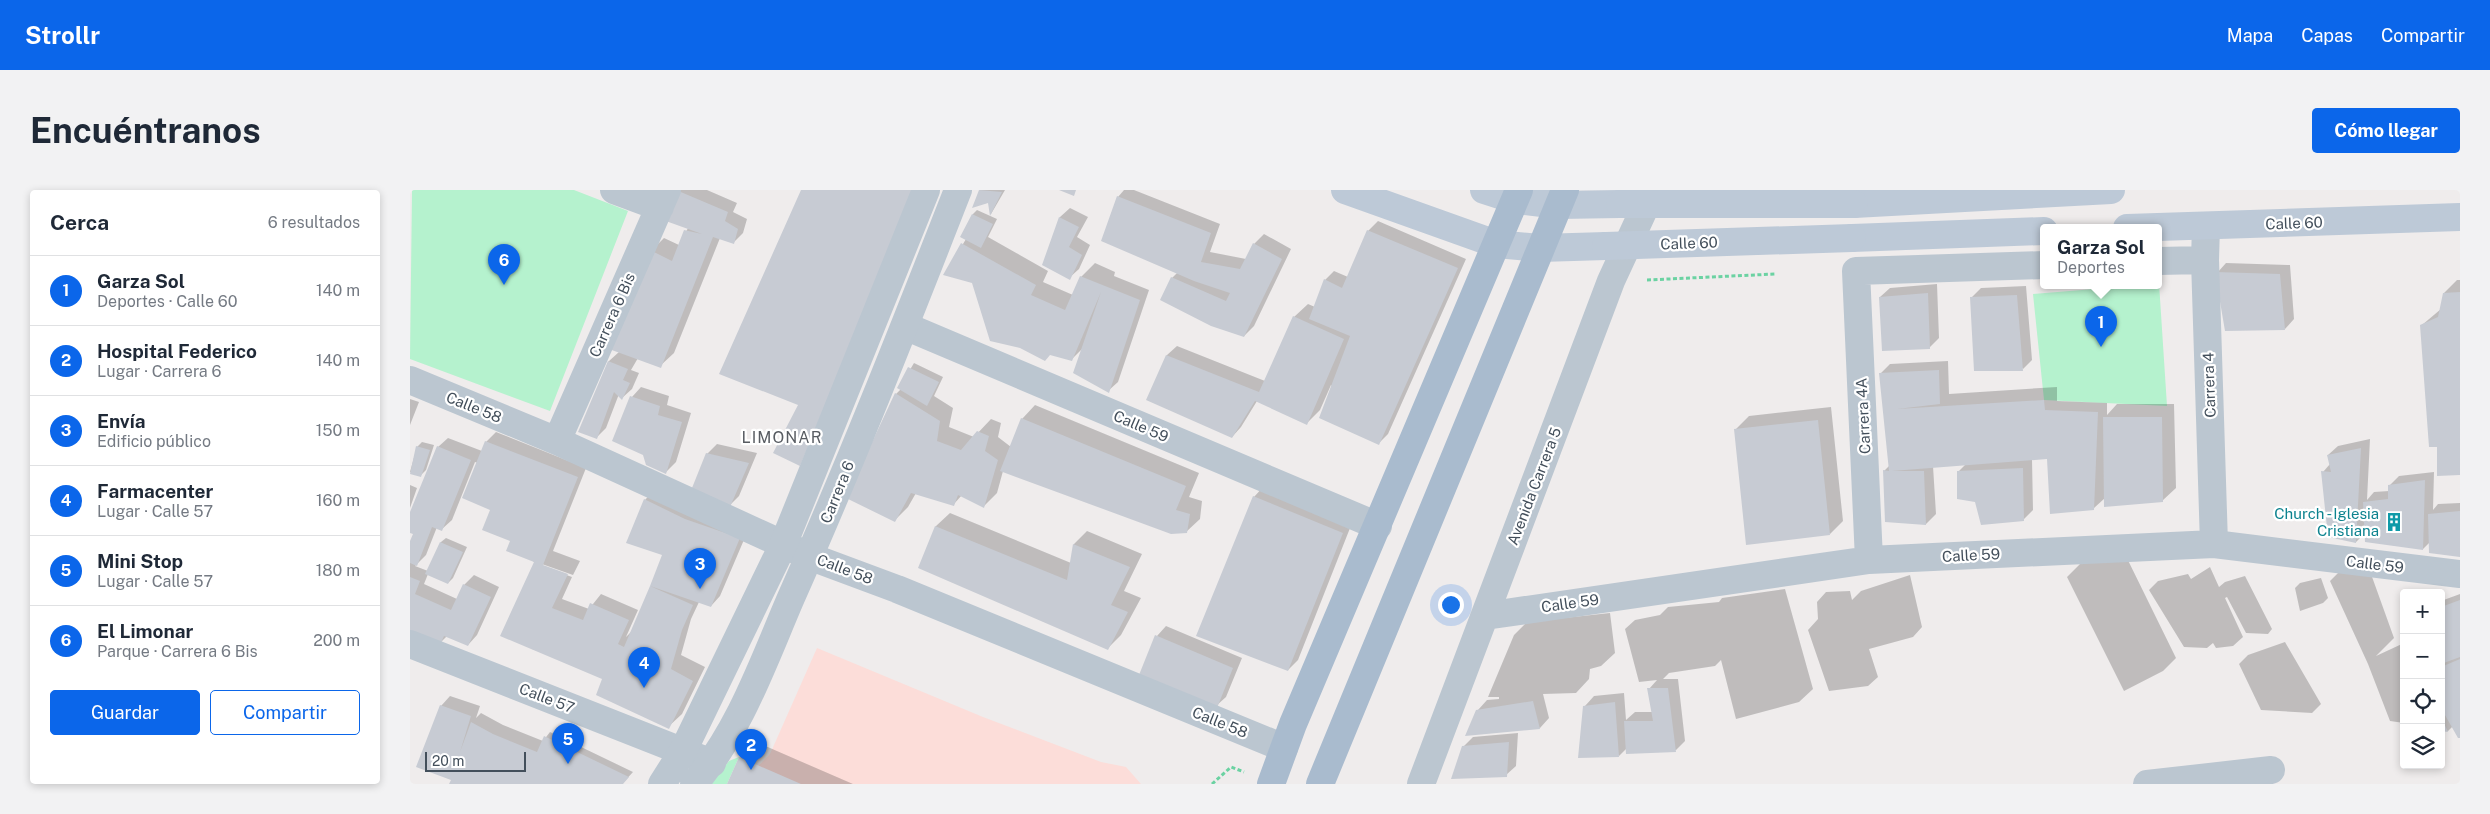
<!DOCTYPE html>
<html lang="es">
<head>
<meta charset="utf-8">
<style>
  :root { --surface:#fff; --page:#f2f2f3; --text:#1f2937; --muted:#747a83; --line:#e0e1e3; --accent:#0b66ea }
  body { margin:0; font-family:"Public Sans",sans-serif; background:var(--page); color:var(--text) }
  .controls { position:absolute; right:15px; bottom:15px; display:grid; overflow:hidden; border-radius:5px; box-shadow:0 2px 8px #0003 }
  .controls button { width:45px; height:45px; display:grid; place-items:center; padding:0; border:0; border-bottom:1px solid var(--line); background:var(--surface); color:var(--text); font:25px sans-serif }
  .scale { position:absolute; left:15px; bottom:12px; width:101px; box-sizing:border-box; padding-left:5px; border:2px solid #434f5b; border-top:0; font-size:14px; line-height:18px; white-space:nowrap; color:#434f5b; -webkit-text-stroke:4px #fff; paint-order:stroke }
  .you { position:absolute; left:1040px; top:414px; width:18px; height:18px; margin:-12px; border:4px solid #fff; border-radius:50%; background:#1a73e8; box-shadow:0 0 0 8px #1a73e833 }
  .badge { display:grid; place-items:center; width:32px; height:32px; border-radius:50%; background:var(--accent); color:#fff; font-size:16px; font-weight:700 }
  .pin { position:absolute; translate:-50% -41px; filter:drop-shadow(0 1px 2px #0008) }
  .pin::after { content:''; position:absolute; top:26px; width:18px; height:15px; background:inherit; clip-path:polygon(0 0,100% 0,50% 100%) }
  .popup { position:absolute; left:1630px; top:34px; width:122px; height:65px; box-sizing:border-box; display:grid; place-content:center; border-radius:5px; background:var(--surface); filter:drop-shadow(0 1px 4px #0005); font-size:16px; white-space:nowrap; color:var(--muted) }
  .popup b { font-size:19px; color:var(--text) }
  .popup::after { content:''; position:absolute; left:50%; top:100%; margin-left:-10px; border:10px solid transparent; border-top-color:var(--surface) }
  .list { margin:0; padding:0; list-style:none }
  h2 { display:flex; justify-content:space-between; align-items:center; height:65px; margin:0; padding:0 20px; font-size:21px }
  h2 small { font-size:16px; font-weight:400; color:var(--muted) }
  .list li { display:grid; grid-template-columns:32px 1fr auto; gap:15px; align-items:center; box-sizing:border-box; height:70px; padding:0 20px; border-top:1px solid var(--line) }
  .list b { display:block; font-size:19px; white-space:nowrap }
  .list p { margin:0; font-size:16px; white-space:nowrap; color:var(--muted) }
  .list em { font-size:16px; font-style:normal; color:var(--muted) }
  .actions { display:flex; gap:10px; padding:15px 20px }
  .actions a { flex:1; padding:11px 0; border:1px solid var(--accent); border-radius:5px; text-align:center; font-size:18px; color:var(--accent) }
  .actions .main { background:var(--accent); color:#fff }
  .icon { flex:none; width:28px; height:28px; fill:none; stroke:currentColor; stroke-width:2; stroke-linecap:round; stroke-linejoin:round }
  .map { position:relative; flex:none; width:2050px; height:594px; overflow:hidden; border-radius:5px }
  header { display:flex; align-items:center; gap:30px; box-sizing:border-box; height:70px; padding:0 25px; background:var(--accent); color:#fff }
  header strong { font-size:24px }
  nav { display:flex; gap:28px; margin-inline-start:auto; font-size:18px }
  .intro { display:flex; align-items:center; justify-content:space-between; box-sizing:border-box; height:120px; padding:0 30px }
  h1 { margin:0; font-size:35px }
  .button { padding:12px 22px; border-radius:5px; background:var(--accent); color:#fff; font-size:18px; font-weight:700 }
  main { display:flex; gap:30px; padding:0 30px }
  aside { flex:1; background:var(--surface); border-radius:5px; box-shadow:0 2px 8px #0003 }
  .map>svg:first-child { display:block }
  .medical { fill:#fcddd9 }
  .green { fill:#b5f2ce }
  .shadow { fill:#0003 }
  .building { fill:#c7cbd3 }
  .lines { fill:none; stroke-linecap:round; stroke-linejoin:round }
  .path { stroke:#6bd2a2; stroke-width:3; stroke-dasharray:4 2.5; stroke-linecap:butt }
  .minor { stroke:#bbc6d0; stroke-width:28 }
  .tertiary { stroke:#bbc6d0; stroke-width:28 }
  .secondary { stroke:#bdc9d7; stroke-width:28 }
  .primary { stroke:#a9bbce; stroke-width:28 }
  .secondary-bridge { stroke:#bdc9d7; stroke-width:28 }
  .labels { text-anchor:middle; dominant-baseline:central; stroke-width:4.5; stroke-linejoin:round; paint-order:stroke }
  .street-label { font-size:15px; fill:#434f5b; stroke:#fff }
  .culture-label { font-size:15px; fill:#0d838f; stroke:#fff; text-anchor:end }
  .neighbourhood-label { font-size:16px; letter-spacing:1px; fill:#585c62; stroke:#fff }
</style>
</head>
<body>
<header>
<strong>Strollr</strong>
<nav><a>Mapa</a><a>Capas</a><a>Compartir</a></nav>
</header>
<div class="intro"><h1>Encuéntranos</h1><a class="button">Cómo llegar</a></div>
<main>
<aside>
<h2>Cerca<small>6 resultados</small></h2>
<ul class="list">
<li><span class="badge">1</span><div><b>Garza Sol</b><p>Deportes · Calle 60</p></div><em>140 m</em></li>
<li><span class="badge">2</span><div><b>Hospital Federico</b><p>Lugar · Carrera 6</p></div><em>140 m</em></li>
<li><span class="badge">3</span><div><b>Envía</b><p>Edificio público</p></div><em>150 m</em></li>
<li><span class="badge">4</span><div><b>Farmacenter</b><p>Lugar · Calle 57</p></div><em>160 m</em></li>
<li><span class="badge">5</span><div><b>Mini Stop</b><p>Lugar · Calle 57</p></div><em>180 m</em></li>
<li><span class="badge">6</span><div><b>El Limonar</b><p>Parque · Carrera 6 Bis</p></div><em>200 m</em></li>
</ul>
<div class="actions"><a class="main">Guardar</a><a>Compartir</a></div>
</aside>
<div class="map">
<svg width="2050" height="594" viewBox="0 0 2050 594">
  <rect width="100%" height="100%" fill="#efecec"/>
  <!-- medical -->
  <path class="medical" d="M407 458 573 527 691 572 716 577 731 594H331L360 564Z"/>
  <!-- green -->
  <path class="green" d="M2 0H164L218 21 140 221 0 169Z
    M1749 93 1757 216 1634 210 1623 104 1721 96H1748Z
    M329 567 317 594H301L319 571Z"/>
  <!-- shadow -->
  <path class="shadow" d="M268 0H297L327 13 323 22 337 29 333 43 323 53 310 48 264 163 250 176 228 168 221 180 229 183 222 199 212 208 209 204 196 238 187 247 170 241 199 171 209 162 241 61 254 48 269 55 278 38Z
    M570 0H595L581 24 580 12 564 16Z
    M714 0H724L810 34 800 62 836 69 844 54 854 44 881 59 844 136 834 146 762 88 768 82 708 7Z
    M660 18 678 27 667 47 680 55 669 79 659 88 634 74 650 27Z
    M567 20 587 29 578 47 638 81 633 92 663 105 671 87 685 73 705 82 704 86 739 100 708 192 698 201 673 158 661 170 563 92 535 84 556 49 563 24Z
    M968 31 1056 69 978 244 969 253 921 195 910 220 897 233 847 211 831 237 822 247 738 210 757 165 767 156 855 191 884 127 898 114 905 117 915 90 924 81 938 87 958 41Z
    M1816 73 1880 75 1884 129 1875 139 1807 83Z
    M2047 90H2050V284L2028 256 2012 135 2031 119 2034 103Z
    M1527 94 1529 148 1519 158 1470 107 1480 98Z
    M1616 96 1622 170 1613 179 1561 108 1571 98Z
    M1538 171 1539 204 1647 197V211L1697 213V225L1707 214H1764L1766 298 1752 311 1695 308 1684 318 1638 265 1622 269 1623 320 1613 330 1566 311 1548 282 1556 274 1523 276 1526 324 1516 334 1476 331 1474 281 1480 275 1470 184 1480 174Z
    M504 173 533 187 524 206 543 218 539 237 564 247 581 229 591 233 588 247 601 257 612 229 625 215 789 283 779 307 792 311 790 329 776 342 593 281 587 303 574 316 552 305 543 315 506 303 498 317 485 330 486 204 491 199 489 198Z
    M231 197 259 206 257 215 281 223 266 272 256 282 222 207Z
    M0 209 9 212 0 235Z
    M1421 217 1433 331 1420 344 1325 240 1339 226Z
    M86 242 176 278 143 361 170 371 163 385 129 373V375L162 387 152 409 179 419 191 404 228 420 216 447 222 441 254 365 235 310 244 300 339 338 310 406 301 416 289 412 281 429 271 465 295 477 272 524 258 537 197 482 122 459 125 373 102 350 82 319 68 273 65 272 42 330 32 339 27 337 16 365 5 376 18 381 31 352 36 348 57 357 43 388 38 393 18 384 14 394 47 409 54 395 64 385 89 397 67 445 58 455 37 446 30 453 0 440V355L5 343 0 341V326L28 257 38 248 72 261 76 252Z
    M1960 249 1957 310 1964 302 1979 301V296L1989 286 2024 282 2023 320 2028 314 2050 313V366L2020 352 2013 359 1956 342 1946 352 1913 282 1920 274 1918 265 1928 256Z
    M12 252 24 255 16 280 11 285 0 282 7 257Z
    M307 254 347 263 329 306 320 315 297 264Z
    M0 295 7 298 0 318Z
    M853 297 942 333 888 470 878 480 844 307Z
    M540 323 661 373 664 354 677 341 732 364 714 401 731 408 711 445 698 458 510 377 526 336Z
    M1710 354 1766 468 1753 481 1714 501 1657 387 1670 374Z
    M1800 377 1809 397 1815 392 1835 386 1862 439 1858 444 1836 443 1817 407 1815 408 1833 447 1823 456 1806 458 1803 453 1797 458 1774 457 1739 400 1748 391 1778 384 1781 389Z
    M1929 382 1961 384 1984 448 1966 466 1994 453V533L1980 531 1958 474 1920 391Z
    M1500 385 1512 437 1503 447 1459 459 1468 487 1458 496 1419 501 1398 440 1408 429 1407 412 1416 402 1440 401 1442 410 1451 401Z
    M1911 388 1918 408 1913 413 1890 421 1885 398 1890 393Z
    M1375 399 1403 499 1389 512 1326 529 1311 470 1305 476 1259 483 1253 489H1268L1275 551 1266 560 1217 558 1209 566 1175 516 1184 506 1214 503 1216 530 1225 522H1243L1239 499 1247 490 1229 492 1215 439 1225 430 1250 425 1258 417 1309 412 1312 408Z
    M2050 404V546L2043 536 2038 541 2031 540V411Z
    M1200 423 1205 463 1191 476 1180 479 1179 489 1166 503 1133 504 1139 528 1130 538 1068 520 1077 510 1089 509V507H1078L1104 445 1117 432Z
    M756 436 832 468 816 507 806 516 747 446Z
    M1875 452 1911 514 1902 523 1851 520 1829 474 1838 465Z
    M40 506 70 516 66 528 71 523 93 535 133 551 140 542 223 582 212 594H41L42 589 31 516Z
    M1108 543 1106 576 1096 585 1053 557 1063 547Z
    M346 552 443 594H319L330 568Z"/>
  <!-- building -->
  <path class="building" d="M266 0 318 22 315 31 328 39 324 54 303 47 251 178 199 159 240 60 262 71 274 40 292 44 253 30Z
    M391 0H505L390 276 363 263 388 215 309 184Z
    M569 0 592 2 580 26 578 13 562 18Z
    M649 0H666L664 6Z
    M707 6 801 43 791 72 830 79 843 53 872 69 834 147 801 136 750 110 761 87 816 111 820 103 784 91 691 51Z
    M562 24 583 34 571 58 550 47Z
    M649 27 669 37 659 57 672 65 660 90 632 75Z
    M957 40 1048 78 969 255 909 228 940 146 899 129 914 89 932 98Z
    M551 53 626 95 621 105 655 120 670 86 730 110 699 203 663 183 691 102 662 171 640 165 635 171 610 158 580 151 562 93 533 85Z
    M1805 82 1870 84 1875 140 1815 141Z
    M2050 102V285L2027 286V257H2019L2010 135 2028 127 2033 103Z
    M1518 103 1520 159 1472 161 1469 107Z
    M1607 105 1613 181H1564L1560 107Z
    M883 126 934 149 897 235 845 211 822 248 736 210 756 165 849 202Z
    M198 171 218 179 213 190 220 193 212 210 204 202 187 249 168 242Z
    M498 177 529 192 517 216 487 198Z
    M1529 180 1530 214 1487 219 1634 210 1635 220 1688 222 1684 320 1640 324 1637 269 1482 281H1514L1516 335 1475 332 1473 280 1479 281 1469 183Z
    M485 203 530 231 527 251 551 260 567 241 579 246 575 261 588 270 574 318 548 305 544 316 501 303 485 332 436 308Z
    M220 206 250 216 248 225 272 232 256 284 236 275 233 265 202 251Z
    M1693 227H1752L1753 312 1694 317Z
    M611 228 776 296 766 320 780 324 777 343 761 344 590 281Z
    M1408 230 1420 345 1336 355 1324 239Z
    M75 251 168 287 133 375 158 384 142 418 173 430 180 413 219 430 208 454 214 457 240 396 283 415 272 440 261 479 283 491 259 539 186 505 192 489 90 446 124 372 96 361 100 351 72 340 80 320 52 308Z
    M6 256 20 260 11 287 0 284Z
    M27 256 61 270 32 341 22 337 7 376 0 373V351L3 344 0 343V322Z
    M1951 258 1946 353 1918 347 1911 281 1921 282 1917 265Z
    M296 263 339 273 320 317 280 303Z
    M1613 278 1614 331 1571 335 1565 312 1547 309V281Z
    M2015 290 2013 360 1955 352 1953 312 1978 309V295Z
    M843 306 933 343 878 481 786 446Z
    M234 309 275 329 330 348 301 417 240 396 252 365 216 353Z
    M2050 321V367L2019 363 2018 324Z
    M525 336 657 390 663 354 720 377 701 415 718 422 698 460 508 378Z
    M30 352 53 362 38 394 15 384Z
    M0 387 10 391 5 404 41 420 53 394 81 407 58 456 34 446 30 455 0 441Z
    M2050 410V467L2031 474V417Z
    M745 445 823 478 807 518 729 485Z
    M2050 469V548H2048L2031 518V477Z
    M1237 498H1258L1266 562 1216 564 1214 531H1243Z
    M1123 511 1130 539 1055 546 1066 520Z
    M1205 512 1209 567 1168 568 1173 516Z
    M30 515 61 526 50 562 61 532 83 544 127 562 134 546 219 587 213 594H39L41 590 6 577Z
    M2031 527 2038 542 2031 541Z
    M1099 552 1097 587 1041 589 1052 556Z
    M329 567 391 594H317Z"/>
  <g class="lines">
    <!-- path -->
    <path class="path" d="M1237 90 1365 84
      M802 594 821 577 834 582"/>
    <!-- minor -->
    <path class="minor" d="M204 0 250 17
      M1796 36 1795 70 1804 354
      M1748 71 1795 70
      M495 136 968 336
      M0 190 147 251 401 367 487 399 874 558
      M147 251 257 0
      M1459 370 1446 81 1634 75
      M1075 426 1459 370 1804 354 2050 384
      M0 454 302 573
      M1011 594 1201 91 1243 0
      M1737 594 1861 580"/>
    <!-- tertiary -->
    <path class="tertiary" d="M252 594 273 561 373 355 516 0
      M284 594C329 542 353 473 380 410 440 275 494 138 548 0"/>
    <!-- secondary -->
    <path class="secondary" d="M935 0 1086 54 1130 58 1196 56
      M1074 0 1105 10 1149 15 1210 14
      M1444 14 1701 0
      M1717 38 2050 27
      M1442 48 1634 41"/>
    <!-- primary -->
    <path class="primary" d="M861 594 883 534 1109 0
      M910 594 1155 0"/>
    <!-- secondary-bridge -->
    <path class="secondary-bridge" d="M1210 14H1444
      M1196 56 1442 48"/>
  </g>
  <!-- icons -->
  <defs>
    <g id="building-bare" transform="scale(1.5)"><path d="M-4-6H4V6H1V3H-1V6H-4ZM-2.5-4.3h1.7v1.8h-1.7ZM.8-4.3h1.7v1.8H.8ZM-2.5-1h1.7V.8h-1.7ZM.8-1h1.7V.8H.8Z" fill="#0f9aa8" stroke="#fff" stroke-width="2.5" paint-order="stroke"/></g>
  </defs>
  <g fill-rule="evenodd">
    <use href="#building-bare" x="1984" y="332"/>
  </g>
  <g class="labels">
    <!-- street labels -->
    <g class="street-label">
      <text transform="translate(1884 33) rotate(-2)">Calle 60</text>
      <text transform="translate(1279 53) rotate(-2)">Calle 60</text>
      <text transform="translate(202 125) rotate(-66)">Carrera 6 Bis</text>
      <text transform="translate(1799 195) rotate(-92)">Carrera 4</text>
      <text transform="translate(64 217) rotate(22)">Calle 58</text>
      <text transform="translate(1453 226) rotate(-93)">Carrera 4A</text>
      <text transform="translate(731 236) rotate(23)">Calle 59</text>
      <text transform="translate(1124 296) rotate(-69)">Avenida Carrera 5</text>
      <text transform="translate(427 302) rotate(-68)">Carrera 6</text>
      <text transform="translate(1561 365) rotate(-3)">Calle 59</text>
      <text transform="translate(1965 374) rotate(7)">Calle 59</text>
      <text transform="translate(435 379) rotate(21)">Calle 58</text>
      <text transform="translate(1160 413) rotate(-8)">Calle 59</text>
      <text transform="translate(137 508) rotate(21)">Calle 57</text>
      <text transform="translate(810 532) rotate(22)">Calle 58</text>
    </g>
    <!-- culture labels -->
    <g class="culture-label">
      <text x="1969" y="323">Church - Iglesia<tspan x="1969" dy="17">Cristiana</tspan></text>
    </g>
    <!-- neighbourhood labels -->
    <g class="neighbourhood-label">
      <text x="372" y="247">LIMONAR</text>
    </g>
  </g>
</svg>
<div class="controls">
<button>+</button>
<button>−</button>
<button><svg class="icon" aria-label="locate" viewBox="0 0 24 24"><circle cx="12" cy="12" r="6"/><path d="M12 2v4M12 18v4M2 12h4M18 12h4"/></svg></button>
<button><svg class="icon" aria-label="layers" viewBox="0 0 24 24"><path d="M12 4l9 5-9 5-9-5zM3 14l9 5 9-5"/></svg></button>
</div>
<div class="scale">20 m</div>
<div class="you"></div>
<div class="pin badge" style="left:1691px;top:157px">1</div>
<div class="popup"><b>Garza Sol</b>Deportes</div>
<div class="pin badge" style="left:341px;top:580px">2</div>
<div class="pin badge" style="left:290px;top:399px">3</div>
<div class="pin badge" style="left:234px;top:498px">4</div>
<div class="pin badge" style="left:158px;top:574px">5</div>
<div class="pin badge" style="left:94px;top:95px">6</div>
</div>
</main>
</body>
</html>
